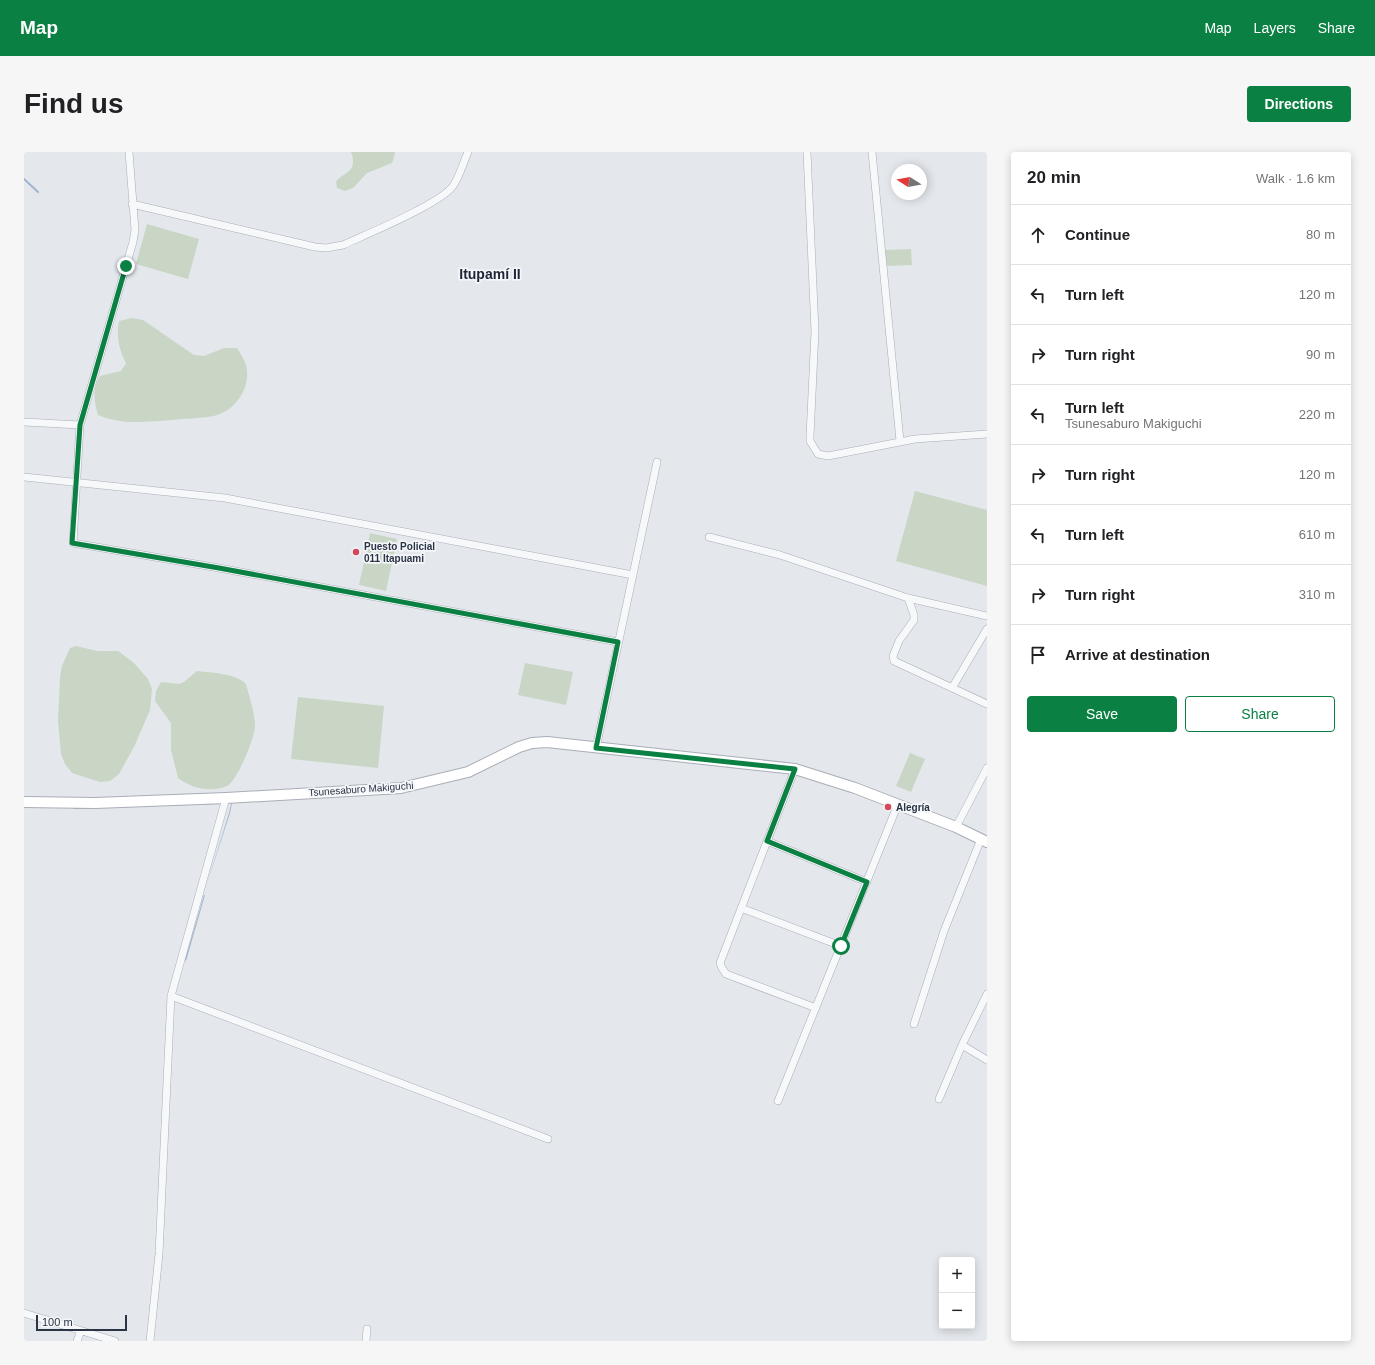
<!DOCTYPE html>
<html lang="en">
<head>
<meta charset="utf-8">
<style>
  :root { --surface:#fff; --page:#f6f6f6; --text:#202124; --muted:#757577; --line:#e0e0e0; --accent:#0b8043 }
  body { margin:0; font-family:Arial,sans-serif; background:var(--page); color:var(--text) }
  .controls { position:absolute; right:12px; bottom:12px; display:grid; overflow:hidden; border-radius:4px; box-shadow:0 2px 10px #0003 }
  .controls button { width:36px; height:36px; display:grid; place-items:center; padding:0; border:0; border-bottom:1px solid var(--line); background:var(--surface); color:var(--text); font:20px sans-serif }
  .compass { position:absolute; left:867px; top:12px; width:36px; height:36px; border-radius:50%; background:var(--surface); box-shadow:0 2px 10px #0003; rotate:281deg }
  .scale { position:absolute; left:12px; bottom:10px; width:91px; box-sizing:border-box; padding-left:4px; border:2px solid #2b3445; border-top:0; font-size:11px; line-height:14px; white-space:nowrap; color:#2b3445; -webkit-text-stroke:3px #f4f6f9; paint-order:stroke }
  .stop { position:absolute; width:12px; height:12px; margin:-9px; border:3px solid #0b8043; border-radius:50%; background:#fff }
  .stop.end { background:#0b8043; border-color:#fff; box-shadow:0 1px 4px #0008 }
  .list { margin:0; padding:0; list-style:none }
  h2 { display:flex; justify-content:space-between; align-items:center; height:52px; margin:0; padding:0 16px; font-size:17px }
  h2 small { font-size:13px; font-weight:400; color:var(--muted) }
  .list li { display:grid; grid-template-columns:26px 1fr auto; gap:12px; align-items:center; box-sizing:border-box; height:60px; padding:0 16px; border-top:1px solid var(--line) }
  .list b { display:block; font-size:15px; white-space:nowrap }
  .list p { margin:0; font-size:13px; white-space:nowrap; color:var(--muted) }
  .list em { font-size:13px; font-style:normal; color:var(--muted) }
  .actions { display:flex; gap:8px; padding:12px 16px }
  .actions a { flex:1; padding:9px 0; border:1px solid var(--accent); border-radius:4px; text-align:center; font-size:14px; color:var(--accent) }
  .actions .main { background:var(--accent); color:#fff }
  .icon { flex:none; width:22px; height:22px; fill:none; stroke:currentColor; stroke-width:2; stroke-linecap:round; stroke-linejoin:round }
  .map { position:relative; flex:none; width:963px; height:1189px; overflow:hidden; border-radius:4px }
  header { display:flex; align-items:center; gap:24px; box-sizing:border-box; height:56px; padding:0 20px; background:var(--accent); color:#fff }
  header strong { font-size:19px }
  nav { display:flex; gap:22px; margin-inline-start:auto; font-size:14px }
  .intro { display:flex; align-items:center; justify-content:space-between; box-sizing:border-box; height:96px; padding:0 24px }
  h1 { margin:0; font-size:28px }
  .button { padding:10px 18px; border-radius:4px; background:var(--accent); color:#fff; font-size:14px; font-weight:700 }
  main { display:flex; gap:24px; padding:0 24px }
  aside { flex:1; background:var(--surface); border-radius:4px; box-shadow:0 2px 10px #0003 }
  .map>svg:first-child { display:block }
  .green { fill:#c9d6c5 }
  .water { fill:#9fb4cc }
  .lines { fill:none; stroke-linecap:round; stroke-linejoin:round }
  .stream { stroke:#9fb4cc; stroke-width:2 }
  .street-casing { stroke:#a9aeb7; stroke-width:8 }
  .secondary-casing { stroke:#a9aeb7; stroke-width:12 }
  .street { stroke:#f7f8fa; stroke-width:7 }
  .secondary { stroke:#fff; stroke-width:10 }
  .route { stroke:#0b8043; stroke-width:5 }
  .poi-dot { fill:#d1495b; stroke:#f4f6f9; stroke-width:1.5 }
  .labels { text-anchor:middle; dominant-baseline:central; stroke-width:3.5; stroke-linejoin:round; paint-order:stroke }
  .poi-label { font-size:10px; font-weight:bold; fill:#2b3445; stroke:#f4f6f9; text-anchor:start }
  .street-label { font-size:10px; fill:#2b3445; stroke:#f4f6f9 }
  .district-label { font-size:14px; font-weight:bold; fill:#1d2536; stroke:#f4f6f9 }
</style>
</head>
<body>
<header>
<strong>Map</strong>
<nav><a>Map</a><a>Layers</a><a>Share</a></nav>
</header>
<div class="intro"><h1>Find us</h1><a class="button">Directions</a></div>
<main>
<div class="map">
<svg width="963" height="1189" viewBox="0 0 963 1189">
  <rect width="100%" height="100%" fill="#e4e7ec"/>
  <!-- green -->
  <path class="green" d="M327 0H371V2L368 11 343 21 329 36 321 39 313 36 312 30C317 20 335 22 327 0Z
    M123 72 175 87 164 127 112 112Z
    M887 97 888 113 862 114 861 98Z
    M108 166 119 168 170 203 180 204 200 196H213C216 201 220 207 222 213 228 235 211 260 189 264 176 267 161 266 147 268 123 270 96 273 74 263 70 248 68 238 76 224L97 219 102 211C95 198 92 183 95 169Z
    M891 339 963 358V434L872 409Z
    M346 381 373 387 362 439 335 433Z
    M52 494 73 499H94L110 511 124 527 128 537 126 558 110 595 95 622 86 629 76 630 48 621 41 612 37 602 34 569 36 525 38 514 46 496Z
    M501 511 549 520 542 553 494 543Z
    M173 519C188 521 211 521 222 532 225 545 231 560 231 574 231 586 213 629 203 634 186 641 167 636 154 626L147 598V571L131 549 132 539 137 530 155 532 160 530Z
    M274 545 360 554 354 616 267 607Z
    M886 601 901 607 887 640 872 634Z"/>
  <!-- water -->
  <path class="water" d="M194 651V652L49 657 50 656Z
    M208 651 206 661 182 735 205 661 207 652Z
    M180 743H181L162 809 161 808Z"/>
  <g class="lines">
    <!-- stream -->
    <path class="stream" d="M0 27 14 40"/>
    <!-- street casing -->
    <g class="street-casing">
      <path id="street" d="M105 0 111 78 109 90 56 273 49 391 195 416 594 490
        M783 0 791 179 786 284V289L794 302 804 304 891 287 963 282
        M848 0 876 289
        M108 52 291 95 302 96 319 93C343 82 416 52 429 34 436 24 439 11 444 0
        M0 270 56 273
        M0 325 201 346 609 423
        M685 385 756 403 884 446 963 464
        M884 446 890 463V468L875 489 869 504 870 509 963 552
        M928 536 963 477
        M572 596 633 310
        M771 617 696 811 698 816 702 822 792 856
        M932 675 963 616
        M743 689 843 730
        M717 756 817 794
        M963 842 938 893 963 908
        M147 844 524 987
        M890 872 920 779 957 687
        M915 947 938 893
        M754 949 874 652
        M0 1161 91 1189
        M53 1189 57 1179
        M126 1189 135 1102 147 844 202 646
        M342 1189 343 1177"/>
    </g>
    <!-- secondary casing -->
    <g class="secondary-casing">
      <path id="secondary" d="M0 650 71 651 202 646 377 636 444 620 495 595 508 591 523 590 771 617 831 636 932 675 963 690"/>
    </g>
    <!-- street -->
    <use href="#street" class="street"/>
    <!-- secondary -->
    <use href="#secondary" class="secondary"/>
  </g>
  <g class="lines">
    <!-- route -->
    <path class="route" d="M102 114 56 273 48 391 195 416 594 490 572 596 771 617 743 689 843 730 817 794"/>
  </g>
  <!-- markers -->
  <g class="poi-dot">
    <circle cx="332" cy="400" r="4"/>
    <circle cx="864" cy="655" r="4"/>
  </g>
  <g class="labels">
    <!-- poi labels -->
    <g class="poi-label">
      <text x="340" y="394">Puesto Policial<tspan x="340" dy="12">011 Itapuami</tspan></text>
      <text x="872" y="655">Alegría</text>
    </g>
    <!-- street labels -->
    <g class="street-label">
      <text transform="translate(337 637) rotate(-4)">Tsunesaburo Makiguchi</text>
    </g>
    <!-- district labels -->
    <g class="district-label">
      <text x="466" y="122">Itupamí II</text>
    </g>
  </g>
</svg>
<div class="controls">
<button>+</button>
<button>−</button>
</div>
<svg class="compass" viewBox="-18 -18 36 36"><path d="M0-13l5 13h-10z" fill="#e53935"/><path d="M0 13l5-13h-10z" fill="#757577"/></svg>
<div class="scale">100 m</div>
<div class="stop" style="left:817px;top:794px"></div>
<div class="stop end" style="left:102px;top:114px"></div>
</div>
<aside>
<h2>20 min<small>Walk · 1.6 km</small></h2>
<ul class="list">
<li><svg class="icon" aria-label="ahead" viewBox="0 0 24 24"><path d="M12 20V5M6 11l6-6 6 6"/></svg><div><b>Continue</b></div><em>80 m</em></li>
<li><svg class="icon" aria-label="left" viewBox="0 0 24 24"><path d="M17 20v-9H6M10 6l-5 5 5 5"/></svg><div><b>Turn left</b></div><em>120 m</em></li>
<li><svg class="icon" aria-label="right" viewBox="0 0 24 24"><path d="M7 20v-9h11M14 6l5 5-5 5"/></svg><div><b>Turn right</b></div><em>90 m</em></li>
<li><svg class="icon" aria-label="left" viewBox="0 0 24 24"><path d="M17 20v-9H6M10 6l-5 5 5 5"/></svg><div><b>Turn left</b><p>Tsunesaburo Makiguchi</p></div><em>220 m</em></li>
<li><svg class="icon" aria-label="right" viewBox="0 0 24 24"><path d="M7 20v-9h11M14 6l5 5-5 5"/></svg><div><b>Turn right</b></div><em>120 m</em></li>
<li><svg class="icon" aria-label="left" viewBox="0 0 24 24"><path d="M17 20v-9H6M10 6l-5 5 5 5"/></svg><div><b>Turn left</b></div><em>610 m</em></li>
<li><svg class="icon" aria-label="right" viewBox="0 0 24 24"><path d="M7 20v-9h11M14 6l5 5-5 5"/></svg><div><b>Turn right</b></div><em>310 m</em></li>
<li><svg class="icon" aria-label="arrive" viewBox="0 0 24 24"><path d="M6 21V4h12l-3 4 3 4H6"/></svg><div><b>Arrive at destination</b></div></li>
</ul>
<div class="actions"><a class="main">Save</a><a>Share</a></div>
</aside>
</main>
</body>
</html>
